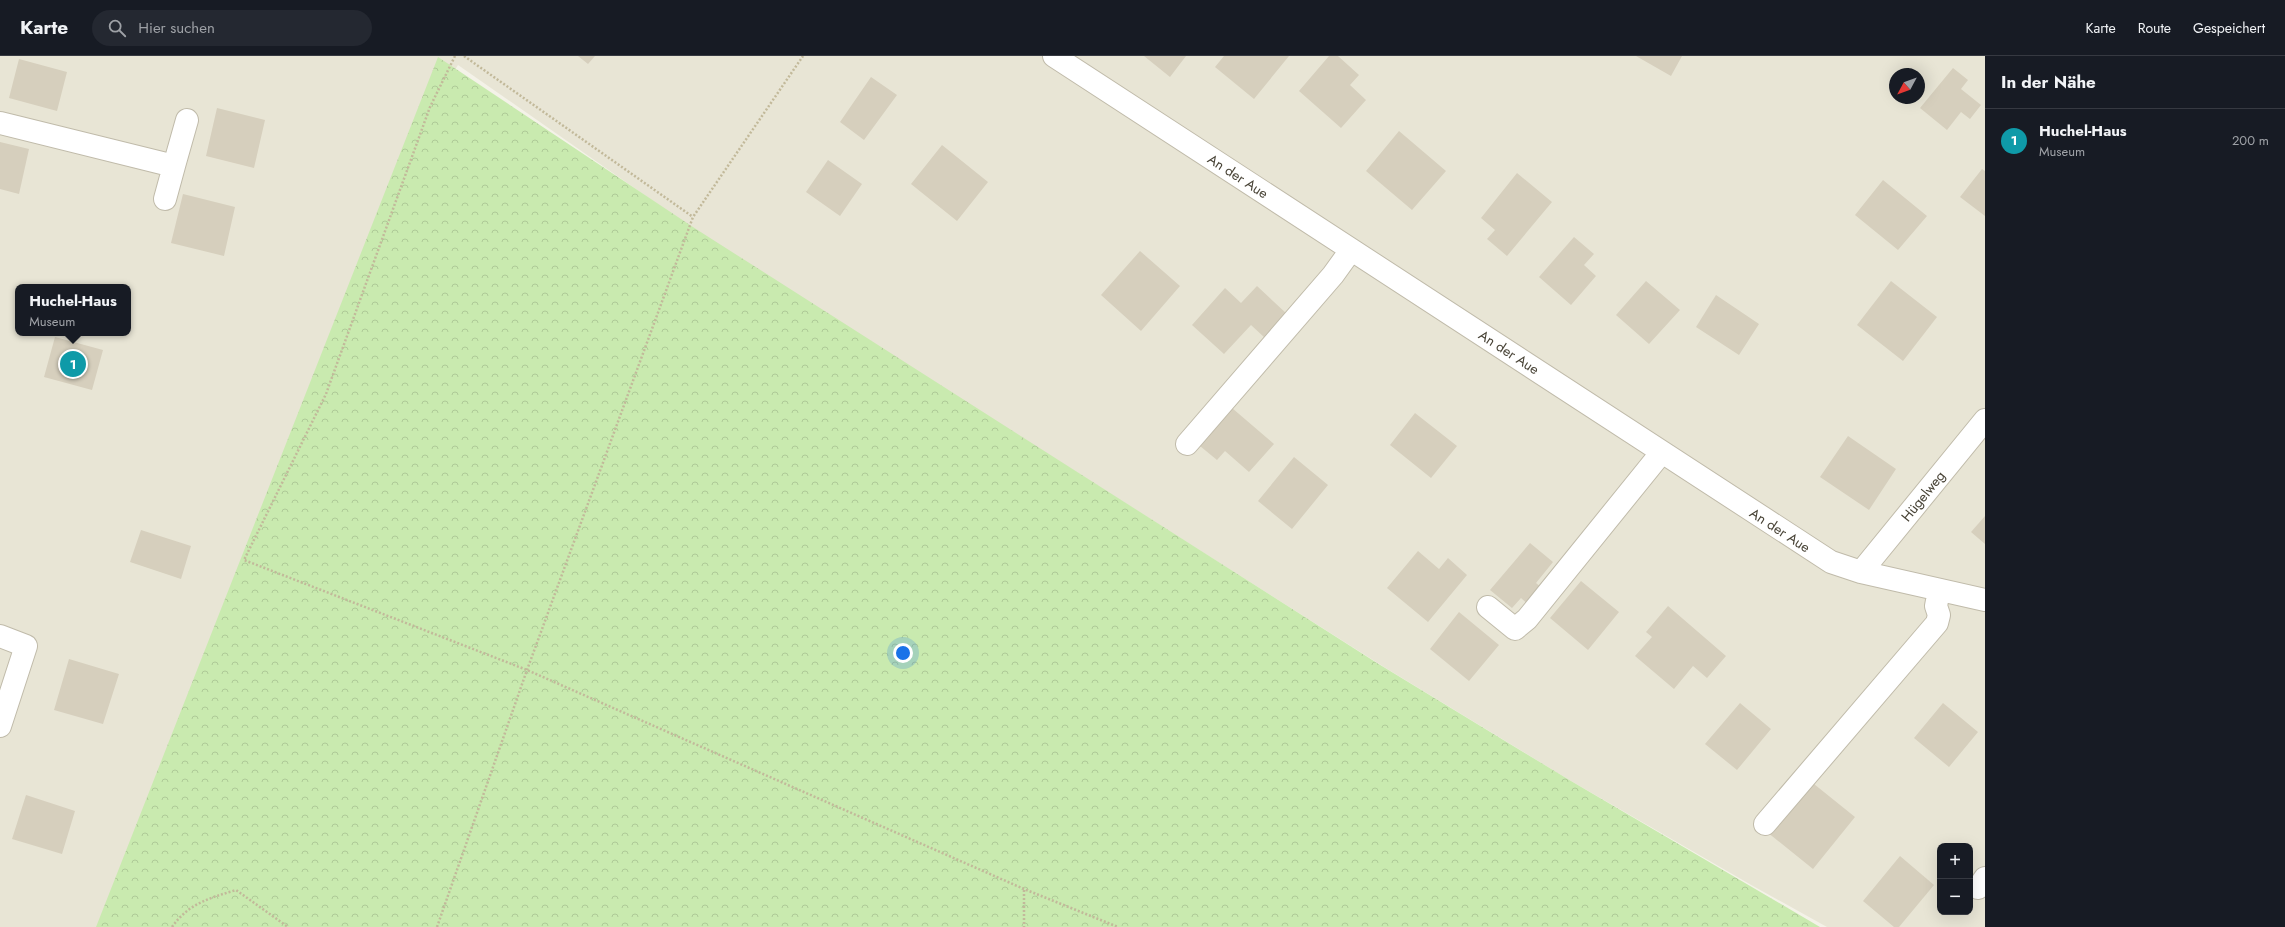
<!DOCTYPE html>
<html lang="de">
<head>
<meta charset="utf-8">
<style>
  :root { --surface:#171b24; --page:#242831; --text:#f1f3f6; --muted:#9ea1a6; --line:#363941; --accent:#7c3aed }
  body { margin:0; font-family:Jost,sans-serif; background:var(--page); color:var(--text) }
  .controls { position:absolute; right:12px; bottom:12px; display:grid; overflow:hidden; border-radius:8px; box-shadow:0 4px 16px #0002 }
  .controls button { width:36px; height:36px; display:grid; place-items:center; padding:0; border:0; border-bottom:1px solid var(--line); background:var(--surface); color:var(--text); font:20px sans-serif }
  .compass { position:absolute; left:1889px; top:12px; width:36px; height:36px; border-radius:50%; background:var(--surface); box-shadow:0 4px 16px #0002; rotate:229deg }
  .you { position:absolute; left:903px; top:597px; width:14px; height:14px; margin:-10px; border:3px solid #fff; border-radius:50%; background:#1a73e8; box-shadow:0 0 0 6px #1a73e833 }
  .badge { display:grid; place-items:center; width:26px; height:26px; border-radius:50%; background:var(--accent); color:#fff; font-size:13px; font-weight:700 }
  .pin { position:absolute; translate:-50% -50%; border:2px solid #fff; box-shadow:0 1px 4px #0006 }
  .popup { position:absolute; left:15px; top:228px; width:116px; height:52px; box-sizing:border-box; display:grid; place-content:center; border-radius:8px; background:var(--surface); filter:drop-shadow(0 1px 3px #0005); font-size:13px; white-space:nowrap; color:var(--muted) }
  .popup b { font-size:15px; color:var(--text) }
  .popup::after { content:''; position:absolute; left:50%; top:100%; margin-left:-8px; border:8px solid transparent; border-top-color:var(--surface) }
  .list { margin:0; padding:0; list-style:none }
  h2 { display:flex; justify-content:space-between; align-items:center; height:52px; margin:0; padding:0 16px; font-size:17px }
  h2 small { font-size:13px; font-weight:400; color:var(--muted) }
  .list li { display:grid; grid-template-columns:26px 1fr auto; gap:12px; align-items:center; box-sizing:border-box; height:64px; padding:0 16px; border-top:1px solid var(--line) }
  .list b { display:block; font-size:15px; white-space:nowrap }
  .list p { margin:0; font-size:13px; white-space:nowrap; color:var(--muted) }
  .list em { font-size:13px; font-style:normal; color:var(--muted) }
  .icon { flex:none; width:22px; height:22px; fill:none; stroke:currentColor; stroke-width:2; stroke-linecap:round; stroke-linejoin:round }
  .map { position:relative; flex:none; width:1985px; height:871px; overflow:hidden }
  header { display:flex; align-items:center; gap:24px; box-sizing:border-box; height:56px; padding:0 20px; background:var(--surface); border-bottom:1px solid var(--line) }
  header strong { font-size:19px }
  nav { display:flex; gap:22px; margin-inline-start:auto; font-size:14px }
  .search { width:280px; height:36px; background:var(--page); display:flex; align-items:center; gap:10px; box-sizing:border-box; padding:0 14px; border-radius:22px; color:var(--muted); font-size:15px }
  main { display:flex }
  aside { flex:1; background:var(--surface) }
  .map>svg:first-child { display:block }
  .residential { fill:#e8e5d5; fill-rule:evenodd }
  .forest { fill:url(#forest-crowns) }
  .building { fill:#d6cfbd }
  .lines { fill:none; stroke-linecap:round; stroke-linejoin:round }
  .minor-casing { stroke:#c0bbaa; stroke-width:24 }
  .path { stroke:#c2b99a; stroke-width:2.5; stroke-dasharray:2 2; stroke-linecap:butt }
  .minor { stroke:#fff; stroke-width:22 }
  .labels { text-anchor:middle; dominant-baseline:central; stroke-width:3; stroke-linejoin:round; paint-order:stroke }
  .street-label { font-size:14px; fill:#484336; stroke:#fff }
</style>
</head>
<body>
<header>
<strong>Karte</strong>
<div class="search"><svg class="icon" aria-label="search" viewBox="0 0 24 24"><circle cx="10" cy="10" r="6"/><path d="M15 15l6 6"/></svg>Hier suchen</div>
<nav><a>Karte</a><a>Route</a><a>Gespeichert</a></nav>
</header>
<main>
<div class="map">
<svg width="1985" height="871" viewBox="0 0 1985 871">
  <defs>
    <pattern id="forest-crowns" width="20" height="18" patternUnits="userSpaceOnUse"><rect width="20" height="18" fill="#c9eaaf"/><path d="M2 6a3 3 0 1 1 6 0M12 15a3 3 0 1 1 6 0" fill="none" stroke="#aeca97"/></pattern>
  </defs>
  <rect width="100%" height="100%" fill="#f4f2e8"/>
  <!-- residential -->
  <path class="residential" d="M0 0H1985V871H1827L1753 830 1571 725 1384 611 696 175 458 9 419 73 99 871H0ZM1895 18H1919V42H1895ZM18 231H128V277H18ZM1940 790H1970V856H1940Z"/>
  <!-- forest -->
  <path class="forest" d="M438 1 696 173 1377 607 1571 725 1820 871H96Z"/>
  <!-- building -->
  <path class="building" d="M578 0H595L588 8Z
    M1144 0H1186L1170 21Z
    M1224 0H1289L1254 43 1215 11Z
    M1329 0H1338L1359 19 1350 29 1366 44 1341 72 1299 35Z
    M1636 0H1682L1671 20Z
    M19 3 67 16 57 55 9 42Z
    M1953 12 1968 24 1961 33 1981 49 1970 63 1961 56 1947 74 1920 52Z
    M871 21 897 39 864 84 840 66Z
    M217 52 265 64 254 112 206 100Z
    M1399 75 1446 115 1412 154 1366 115Z
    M0 86 29 93 19 138 0 133Z
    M942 89 988 126 957 165 911 128Z
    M828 104 862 128 840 160 806 136Z
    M1982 113 1985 115V160L1960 141Z
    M1517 117 1552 146 1507 200 1487 183 1495 174 1481 162Z
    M1883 124 1927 160 1898 194 1855 159Z
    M183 138 235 151 224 200 171 187Z
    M1574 181 1594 198 1584 209 1596 220 1571 249 1539 221Z
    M1140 195 1180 230 1141 275 1101 239Z
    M1646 225 1680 254 1649 288 1616 259Z
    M1891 225 1937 261 1903 305 1857 269Z
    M1257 230 1287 258 1265 282 1251 269 1224 298 1192 269 1225 232 1241 247Z
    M1716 239 1759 268 1739 299 1696 271Z
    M55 281 103 294 92 334 44 321Z
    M1232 352 1274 388 1249 416 1225 395 1217 404 1200 390Z
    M1415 357 1457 390 1431 422 1390 389Z
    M1848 380 1896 413 1869 454 1820 421Z
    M1294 401 1328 429 1292 473 1258 445Z
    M1985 460V488L1971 476Z
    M141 474 191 490 181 523 130 506Z
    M1530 487 1553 506 1536 527 1542 532 1529 549 1521 542 1512 552 1490 534Z
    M1418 495 1439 513 1448 502 1467 519 1428 566 1387 532Z
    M1581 525 1619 556 1588 594 1550 562Z
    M1668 550 1726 600 1707 622 1693 610 1674 633 1635 600 1652 581 1646 576Z
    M1459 556 1499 589 1469 625 1430 593Z
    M69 603 119 618 103 668 54 654Z
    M1740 647 1771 673 1737 714 1705 688Z
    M1943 647 1978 676 1949 711 1914 682Z
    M1809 724 1855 761 1813 813 1767 776Z
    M26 739 75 755 62 798 12 783Z
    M1900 800 1934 829 1899 871H1894L1863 845Z"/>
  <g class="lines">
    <!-- minor casing -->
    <g class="minor-casing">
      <path id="minor" d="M1054 0 1831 506 1861 516 1985 544
        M0 67 174 110 187 64
        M165 143 174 110
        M1187 388 1333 219 1351 194
        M1861 516 1985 364
        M1488 551 1515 573 1527 563 1662 396
        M0 580 26 590 0 670
        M1765 768 1937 567 1939 559 1936 550 1939 534
        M1978 832 1985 822"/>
    </g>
    <!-- path -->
    <path class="path" d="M455 0 430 51 326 338 244 504 527 614 1024 833 1118 871
      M464 0 693 161
      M1024 834V871
      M172 871C189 847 210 842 236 834L288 871
      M437 871 527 614 693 161 803 0"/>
    <!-- minor -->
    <use href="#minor" class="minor"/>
  </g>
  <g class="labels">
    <!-- street labels -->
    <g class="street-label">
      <text transform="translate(1238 120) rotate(33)">An der Aue</text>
      <text transform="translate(1509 296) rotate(33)">An der Aue</text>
      <text transform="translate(1923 440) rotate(-51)">Hügelweg</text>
      <text transform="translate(1780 474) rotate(33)">An der Aue</text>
    </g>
  </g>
</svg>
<div class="controls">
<button>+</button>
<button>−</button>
</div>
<svg class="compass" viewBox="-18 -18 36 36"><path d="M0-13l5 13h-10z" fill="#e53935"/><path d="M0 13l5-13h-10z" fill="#9ea1a6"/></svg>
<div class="you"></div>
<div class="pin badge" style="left:73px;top:308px;background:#0f9aa8">1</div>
<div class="popup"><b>Huchel-Haus</b>Museum</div>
</div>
<aside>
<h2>In der Nähe<small></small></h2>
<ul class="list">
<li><span class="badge" style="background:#0f9aa8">1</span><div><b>Huchel-Haus</b><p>Museum</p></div><em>200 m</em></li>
</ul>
</aside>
</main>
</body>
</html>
